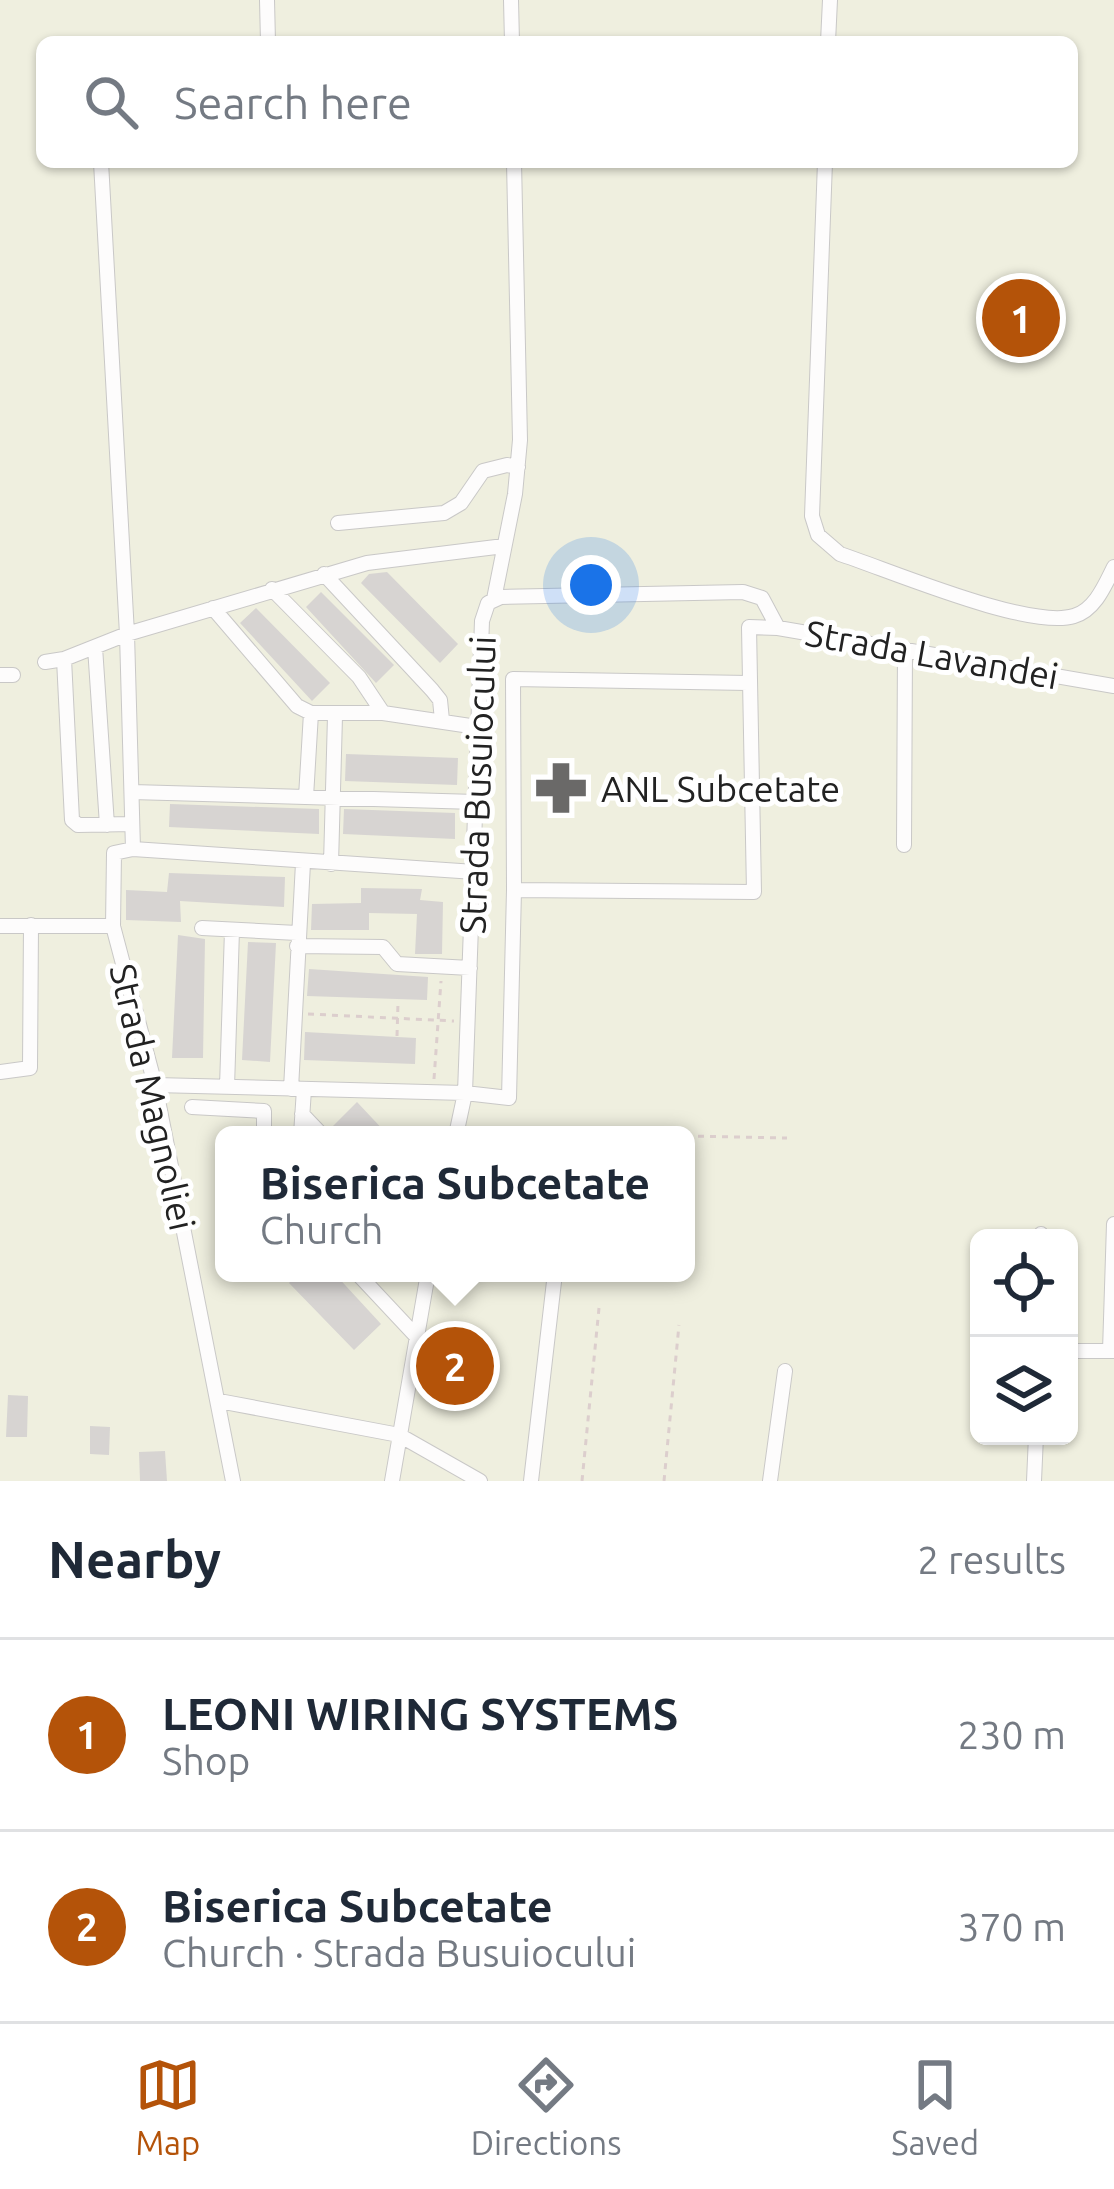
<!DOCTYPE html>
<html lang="en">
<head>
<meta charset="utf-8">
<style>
  :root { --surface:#fff; --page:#f6f6f7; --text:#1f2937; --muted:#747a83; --line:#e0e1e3; --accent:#b45309 }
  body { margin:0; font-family:Ubuntu,sans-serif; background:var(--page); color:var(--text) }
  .controls { position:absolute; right:36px; bottom:36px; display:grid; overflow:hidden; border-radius:18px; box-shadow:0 3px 9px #0004 }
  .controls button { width:108px; height:108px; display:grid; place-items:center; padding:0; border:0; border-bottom:3px solid var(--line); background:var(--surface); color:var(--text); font:60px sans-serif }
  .you { position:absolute; left:591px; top:585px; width:42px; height:42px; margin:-30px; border:9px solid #fff; border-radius:50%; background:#1a73e8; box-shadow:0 0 0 18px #1a73e833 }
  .badge { display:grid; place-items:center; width:78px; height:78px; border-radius:50%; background:var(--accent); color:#fff; font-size:39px; font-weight:700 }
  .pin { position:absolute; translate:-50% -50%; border:6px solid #fff; box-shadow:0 3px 12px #0006 }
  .popup { position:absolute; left:215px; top:1126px; width:480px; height:156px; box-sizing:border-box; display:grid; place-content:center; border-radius:18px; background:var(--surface); filter:drop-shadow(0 3px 9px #0005); font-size:39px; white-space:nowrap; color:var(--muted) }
  .popup b { font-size:45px; color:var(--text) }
  .popup::after { content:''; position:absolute; left:50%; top:100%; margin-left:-24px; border:24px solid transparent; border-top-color:var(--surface) }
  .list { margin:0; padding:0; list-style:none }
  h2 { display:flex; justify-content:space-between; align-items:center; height:156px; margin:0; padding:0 48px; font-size:51px }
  h2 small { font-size:39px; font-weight:400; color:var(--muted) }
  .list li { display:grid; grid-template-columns:78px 1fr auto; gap:36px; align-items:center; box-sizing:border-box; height:192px; padding:0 48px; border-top:3px solid var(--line) }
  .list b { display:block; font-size:45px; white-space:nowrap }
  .list p { margin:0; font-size:39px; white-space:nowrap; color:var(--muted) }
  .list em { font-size:39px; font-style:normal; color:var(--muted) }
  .icon { flex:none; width:66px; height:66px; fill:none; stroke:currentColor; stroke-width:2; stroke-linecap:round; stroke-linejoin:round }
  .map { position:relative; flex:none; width:1114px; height:1481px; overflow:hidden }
  .search { position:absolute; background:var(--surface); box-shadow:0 3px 9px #0004; left:36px; right:36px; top:36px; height:132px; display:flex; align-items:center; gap:30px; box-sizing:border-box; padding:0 42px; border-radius:18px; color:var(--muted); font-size:45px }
  .sheet { height:540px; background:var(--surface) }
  nav { display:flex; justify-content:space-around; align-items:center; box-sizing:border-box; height:168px; border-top:3px solid var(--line); background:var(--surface); font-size:33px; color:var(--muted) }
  nav a { display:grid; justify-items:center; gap:6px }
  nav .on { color:var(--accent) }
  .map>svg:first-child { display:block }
  .farmland { fill:#efefdf; fill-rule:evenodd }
  .building { fill:#d7d4d2 }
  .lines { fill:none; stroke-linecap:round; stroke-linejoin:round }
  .minor-casing { stroke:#c9c8c7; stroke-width:16 }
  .path { stroke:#dccecd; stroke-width:3; stroke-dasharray:6 6; stroke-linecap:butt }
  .minor { stroke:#fdfcfc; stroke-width:14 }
  .labels { text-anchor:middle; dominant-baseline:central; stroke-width:10; stroke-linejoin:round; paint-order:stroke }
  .street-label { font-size:36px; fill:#222; stroke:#fff }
  .poi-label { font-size:36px; fill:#222; stroke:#fff; text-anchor:start }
</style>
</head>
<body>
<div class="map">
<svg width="1114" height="1481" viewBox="0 0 1114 1481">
  <rect width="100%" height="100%" fill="#f0eeeb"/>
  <!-- farmland -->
  <path class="farmland" d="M0 0H1114V1481H0ZM42 42H1072V162H42ZM224 1135H686V1273H224ZM979 1238H1069V1436H979Z"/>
  <!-- building -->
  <path class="building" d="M387 572 458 644 440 663 361 583 369 574Z
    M321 592 394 665 376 683 306 607Z
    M256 608 330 683 312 701 240 623Z
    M346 754 458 758 457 785 345 781Z
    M170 804 319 809V834L169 827Z
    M344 809 455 813V839L343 834Z
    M169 873 285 877 284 907 180 901 181 922 126 920V890L167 892Z
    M361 888 422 889 420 900 443 902 442 954H415L417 914 369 913V930H311L312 904 361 903Z
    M178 935 205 939 203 1058H172Z
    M248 942 276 943 270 1062 242 1060Z
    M309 969 428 977 427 1000 307 996Z
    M305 1032 416 1038 415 1064 304 1060Z
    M357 1102 388 1135H342L333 1126Z
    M298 1273H334L381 1324 354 1350 289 1283Z
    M427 1348 464 1353 475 1363 472 1372 462 1376 423 1370Z
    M8 1395 28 1396 27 1437H6Z
    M90 1426 110 1427 109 1455 90 1454Z
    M165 1451 167 1481H140L139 1452Z"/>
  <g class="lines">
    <!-- minor casing -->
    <g class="minor-casing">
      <path id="minor" d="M267 0 268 42
        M511 0 512 42
        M828 42 830 0
        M101 162 127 634 133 849 114 853 113 926 155 1085 233 1481
        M825 162 812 516 818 535 840 554C889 570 1029 630 1074 616 1095 610 1105 585 1114 567
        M338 523 444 513 461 503 483 471 507 465 518 467
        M324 574 432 690 440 700 442 720
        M272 589 359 677 383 713
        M494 599 515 494 520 440 514 162
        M213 608 297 706 311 713H383L477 727
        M95 647 107 825
        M64 659 72 820 78 825 132 824
        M45 662 64 659 127 634 367 563 504 546
        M0 675H13
        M132 792 476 802
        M306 797 311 713
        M904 845 905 649
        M133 849 475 872
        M331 864 335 716
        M514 890 513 679 748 683
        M0 926H113
        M202 928 297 933
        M297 946 383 947 397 964 470 968
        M0 1072 30 1068 31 925
        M155 1085 465 1093 509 1098 514 890 754 892 749 627 778 628 1114 686
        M227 1087 232 930
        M291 1089 303 863
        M192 1107 264 1111V1135
        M302 1114 322 1135
        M301 1135 304 1089
        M456 1135 465 1093 482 621 488 603 501 597 743 592 762 598 778 628
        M1041 1238V1234
        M357 1273 416 1336
        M1069 1351H1114
        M1110 1351 1114 1224
        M219 1401 399 1435 480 1481
        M392 1481 428 1273
        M531 1481 555 1273
        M770 1481 785 1371
        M1034 1481 1036 1436"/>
    </g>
    <!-- path -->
    <path class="path" d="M308 1014 454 1021
      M397 1036 398 1003
      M434 1079 441 981
      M582 1135H614
      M686 1136 787 1138
      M582 1481 599 1308
      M664 1481 679 1325"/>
    <!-- minor -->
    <use href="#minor" class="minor"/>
  </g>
  <!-- icons -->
  <defs>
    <g id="pharmacy-bare" transform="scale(4.14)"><path d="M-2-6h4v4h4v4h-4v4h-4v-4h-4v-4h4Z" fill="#6a6968" stroke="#fff" stroke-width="2.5" paint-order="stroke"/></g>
  </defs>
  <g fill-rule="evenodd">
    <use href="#pharmacy-bare" x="561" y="788"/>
  </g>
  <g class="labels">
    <!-- street labels -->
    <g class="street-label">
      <text transform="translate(932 654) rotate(10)">Strada Lavandei</text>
      <text transform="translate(477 785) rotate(-88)">Strada Busuiocului</text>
      <text transform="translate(153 1097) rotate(77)">Strada Magnoliei</text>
    </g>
    <!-- poi labels -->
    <g class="poi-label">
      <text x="601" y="788">ANL Subcetate</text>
    </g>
  </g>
</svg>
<div class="controls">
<button><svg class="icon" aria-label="locate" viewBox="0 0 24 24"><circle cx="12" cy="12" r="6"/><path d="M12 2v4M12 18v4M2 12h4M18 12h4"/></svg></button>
<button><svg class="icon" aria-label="layers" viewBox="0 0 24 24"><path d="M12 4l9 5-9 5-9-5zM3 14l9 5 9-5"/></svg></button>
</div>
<div class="you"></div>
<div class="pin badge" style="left:1021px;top:318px">1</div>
<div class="pin badge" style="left:455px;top:1366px">2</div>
<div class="popup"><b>Biserica Subcetate</b>Church</div>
<div class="search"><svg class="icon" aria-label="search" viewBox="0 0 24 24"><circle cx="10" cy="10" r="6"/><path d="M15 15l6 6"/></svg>Search here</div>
</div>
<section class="sheet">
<h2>Nearby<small>2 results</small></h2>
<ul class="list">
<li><span class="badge">1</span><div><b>LEONI WIRING SYSTEMS</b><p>Shop</p></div><em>230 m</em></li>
<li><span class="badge">2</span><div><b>Biserica Subcetate</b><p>Church · Strada Busuiocului</p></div><em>370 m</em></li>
</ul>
</section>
<nav>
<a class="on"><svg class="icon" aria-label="map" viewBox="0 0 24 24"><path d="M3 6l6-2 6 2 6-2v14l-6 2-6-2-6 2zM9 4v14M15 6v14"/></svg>Map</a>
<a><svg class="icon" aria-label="directions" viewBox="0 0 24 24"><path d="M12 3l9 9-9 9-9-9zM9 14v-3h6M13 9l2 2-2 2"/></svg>Directions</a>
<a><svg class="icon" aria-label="saved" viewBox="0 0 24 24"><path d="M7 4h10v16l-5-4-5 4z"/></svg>Saved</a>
</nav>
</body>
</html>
